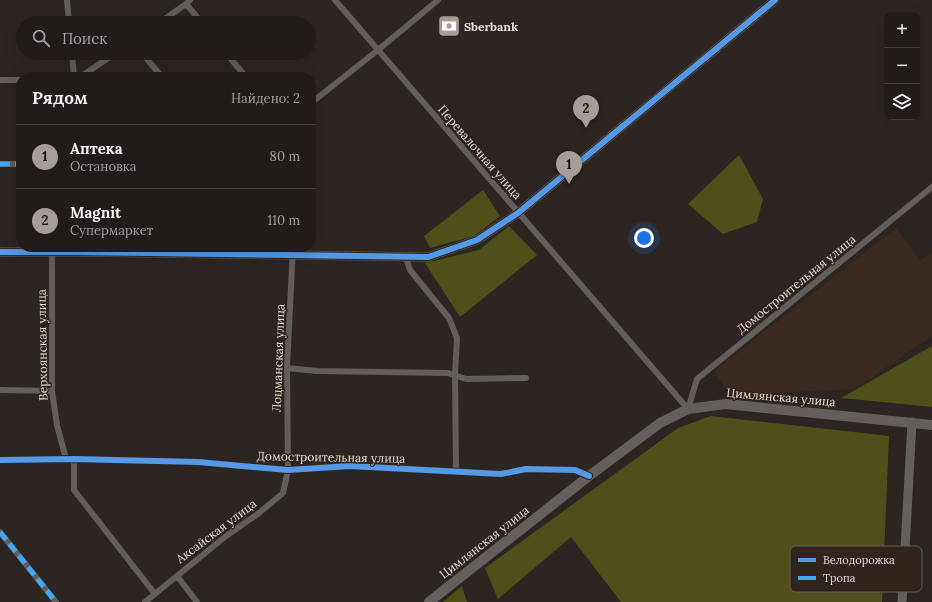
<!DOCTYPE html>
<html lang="ru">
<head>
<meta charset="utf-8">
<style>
  :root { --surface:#211c19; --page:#2d2926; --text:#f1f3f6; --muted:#a2a1a2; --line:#3e3a38; --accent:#a69d99 }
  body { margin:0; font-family:Lora,serif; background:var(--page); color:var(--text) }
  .controls { position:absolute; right:12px; top:12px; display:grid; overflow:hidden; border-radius:8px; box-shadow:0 4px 16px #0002 }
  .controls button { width:36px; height:36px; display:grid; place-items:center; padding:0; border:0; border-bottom:1px solid var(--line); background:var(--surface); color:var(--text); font:20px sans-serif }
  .you { position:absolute; left:644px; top:238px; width:14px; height:14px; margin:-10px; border:3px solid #fff; border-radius:50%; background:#1a73e8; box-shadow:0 0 0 6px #1a73e833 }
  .badge { display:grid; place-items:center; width:26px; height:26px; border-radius:50%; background:var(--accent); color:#111; font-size:13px; font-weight:700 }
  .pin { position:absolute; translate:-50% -33px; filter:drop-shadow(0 1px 2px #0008) }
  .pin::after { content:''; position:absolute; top:21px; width:14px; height:12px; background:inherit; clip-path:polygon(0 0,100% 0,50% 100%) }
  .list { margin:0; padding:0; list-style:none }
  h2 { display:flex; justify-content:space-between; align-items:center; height:52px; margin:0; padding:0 16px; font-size:17px }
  h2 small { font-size:13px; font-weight:400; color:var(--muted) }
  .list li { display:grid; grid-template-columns:26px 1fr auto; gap:12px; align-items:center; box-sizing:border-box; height:64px; padding:0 16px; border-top:1px solid var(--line) }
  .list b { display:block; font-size:15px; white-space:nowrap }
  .list p { margin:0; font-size:13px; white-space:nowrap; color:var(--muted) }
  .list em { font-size:13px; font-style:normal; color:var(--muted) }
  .icon { flex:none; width:22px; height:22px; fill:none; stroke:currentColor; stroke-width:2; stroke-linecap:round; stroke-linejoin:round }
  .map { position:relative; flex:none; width:932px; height:602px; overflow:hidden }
  .search { position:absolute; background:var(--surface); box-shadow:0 4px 16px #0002; left:16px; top:16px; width:300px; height:44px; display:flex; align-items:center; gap:10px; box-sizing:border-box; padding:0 14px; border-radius:22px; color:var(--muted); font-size:15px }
  .panel { position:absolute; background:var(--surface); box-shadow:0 4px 16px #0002; left:16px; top:72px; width:300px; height:180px; border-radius:16px }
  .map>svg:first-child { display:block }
  .built { fill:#3c2a21 }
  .forest { fill:#4f4f1a }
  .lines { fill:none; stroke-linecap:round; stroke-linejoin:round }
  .street { stroke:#615e5c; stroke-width:6 }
  .secondary { stroke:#63605d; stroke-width:9 }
  .primary { stroke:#625f5c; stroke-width:10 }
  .quiet { stroke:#3fa9f5; stroke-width:5; stroke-dasharray:10 5; stroke-linecap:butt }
  .cycleway-casing { stroke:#30241d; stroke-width:8 }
  .cycleway { stroke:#5399e6; stroke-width:6 }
  .labels { text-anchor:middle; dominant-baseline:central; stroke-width:3; stroke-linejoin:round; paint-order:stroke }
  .poi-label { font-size:12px; font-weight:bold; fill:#e7deda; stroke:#30241d; text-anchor:start }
  .street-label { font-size:12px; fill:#e7deda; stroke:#30241d }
  .key { fill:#30241d; stroke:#675c56; stroke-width:1 }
  .key-label { font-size:11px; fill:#e7deda }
</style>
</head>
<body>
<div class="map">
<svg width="932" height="602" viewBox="0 0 932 602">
  <rect width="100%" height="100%" fill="#2c2521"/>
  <!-- built -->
  <path class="built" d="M896 228 920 261 932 252V336L855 389 730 395 714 371Z"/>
  <!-- forest -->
  <path class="forest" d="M739 155 763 199 757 222 723 234 688 204Z
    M483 190 500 216 474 236 430 248 424 236Z
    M509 226 537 255 460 317 425 263 479 250Z
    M932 346V407L841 398Z
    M711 416 889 436 882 602H621L571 537 498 599 485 568 678 428Z
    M462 586 467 602H443Z"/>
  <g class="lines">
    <!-- street -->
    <path class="street" d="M67 0 69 23
      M335 0 688 409
      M186 4 202 23
      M159 23 186 4 190 0
      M72 53 74 77
      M142 53 162 77
      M226 53 246 77
      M80 77 116 53
      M0 80H21
      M311 103 378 50 438 0
      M0 164H21
      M52 252V391L57 425 66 459
      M405 256 410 270 449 318 457 338 455 375 456 472
      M287 368 317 371 448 373 466 379 526 378
      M0 390 52 391
      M688 409 697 379 932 187
      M74 459V490L155 594
      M0 460 74 459 198 462 288 470 350 466 501 474 526 469 575 470 589 476
      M0 532 56 602
      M177 576 197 602
      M145 602 226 536 259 513 283 493 288 470 287 368 293 247"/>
    <!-- secondary -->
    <path class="secondary" d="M0 252H74L428 257 477 240 518 213 775 0
      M902 602 912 422"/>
    <!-- primary -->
    <path class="primary" d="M429 602 589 476 660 423 688 409 726 404 932 425"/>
    <!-- quiet -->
    <path class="quiet" d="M0 164H21
      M0 532 56 602"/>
    <!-- cycleway casing -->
    <g class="cycleway-casing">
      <path id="cycleway" d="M0 252H74L428 257 477 240 518 213 775 0
        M0 460 74 459 198 462 288 470 350 466 501 474 526 469 575 470 589 476"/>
    </g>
    <!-- cycleway -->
    <use href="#cycleway" class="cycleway"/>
  </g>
  <!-- icons -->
  <defs>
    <g id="bank-square" transform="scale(1.15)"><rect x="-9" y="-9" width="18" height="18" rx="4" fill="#a69d99" stroke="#30241d"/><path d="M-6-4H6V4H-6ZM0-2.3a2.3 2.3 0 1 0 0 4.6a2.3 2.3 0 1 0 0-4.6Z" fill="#fff"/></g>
  </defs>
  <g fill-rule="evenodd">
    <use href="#bank-square" x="449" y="26"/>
  </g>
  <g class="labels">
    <!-- poi labels -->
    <g class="poi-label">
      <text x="464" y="26">Sberbank</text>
    </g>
    <!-- street labels -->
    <g class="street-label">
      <text transform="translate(480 152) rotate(49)">Перевалочная улица</text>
      <text transform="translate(796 284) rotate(-39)">Домостроительная улица</text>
      <text transform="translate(42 345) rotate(-91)">Верхоянская улица</text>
      <text transform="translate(278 358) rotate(-88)">Лоцманская улица</text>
      <text transform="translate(781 397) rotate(5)">Цимлянская улица</text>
      <text transform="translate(331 457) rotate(1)">Домостроительная улица</text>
      <text transform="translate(216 531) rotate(-37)">Аксайская улица</text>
      <text transform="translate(484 542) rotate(-38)">Цимлянская улица</text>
    </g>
  </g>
  <!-- legend -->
  <rect x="790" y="546" width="132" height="46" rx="6" class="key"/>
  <rect x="798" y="558" width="18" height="4" fill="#5399e6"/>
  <rect x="798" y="576" width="18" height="4" fill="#3fa9f5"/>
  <g class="key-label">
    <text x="823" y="564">Велодорожка</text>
    <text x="823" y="582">Тропа</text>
  </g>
</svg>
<div class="controls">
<button>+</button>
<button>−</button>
<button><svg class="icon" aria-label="layers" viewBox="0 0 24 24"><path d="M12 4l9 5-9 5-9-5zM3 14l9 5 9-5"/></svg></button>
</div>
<div class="you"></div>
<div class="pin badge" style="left:569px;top:184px">1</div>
<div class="pin badge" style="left:586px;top:128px">2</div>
<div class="search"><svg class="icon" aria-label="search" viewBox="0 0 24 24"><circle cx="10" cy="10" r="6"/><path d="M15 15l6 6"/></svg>Поиск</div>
<section class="panel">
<h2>Рядом<small>Найдено: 2</small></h2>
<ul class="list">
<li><span class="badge">1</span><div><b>Аптека</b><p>Остановка</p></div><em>80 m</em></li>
<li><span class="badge">2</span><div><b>Magnit</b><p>Супермаркет</p></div><em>110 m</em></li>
</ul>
</section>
</div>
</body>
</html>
